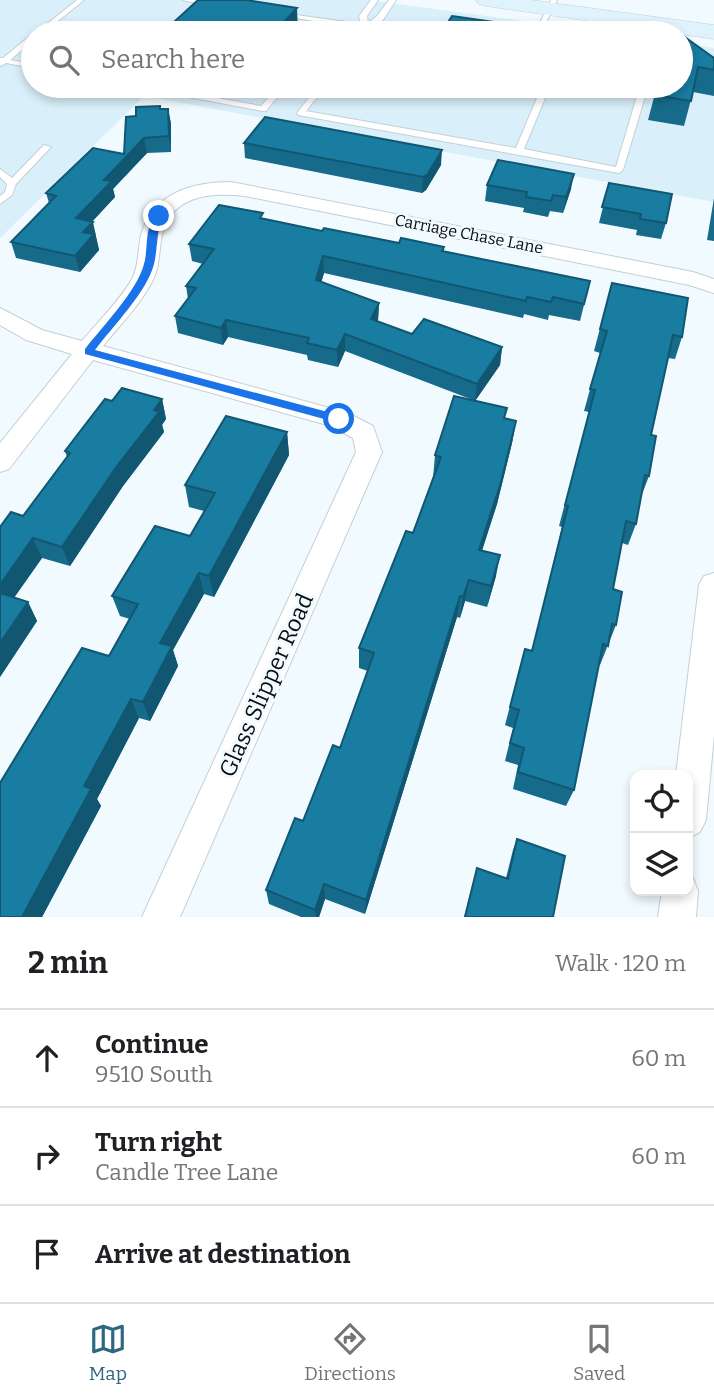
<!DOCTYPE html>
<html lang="en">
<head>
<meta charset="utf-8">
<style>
  :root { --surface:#fff; --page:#f6f6f6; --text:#202124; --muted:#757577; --line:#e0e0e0; --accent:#2d6780 }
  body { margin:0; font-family:Bitter,serif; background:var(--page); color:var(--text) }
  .controls { position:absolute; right:21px; bottom:21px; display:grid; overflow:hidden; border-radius:14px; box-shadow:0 4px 10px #0003 }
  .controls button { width:63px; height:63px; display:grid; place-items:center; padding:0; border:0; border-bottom:2px solid var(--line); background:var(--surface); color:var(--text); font:35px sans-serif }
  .stop { position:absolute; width:21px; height:21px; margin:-16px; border:5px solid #1a73e8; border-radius:50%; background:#fff }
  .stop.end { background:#1a73e8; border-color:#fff; box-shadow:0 2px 7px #0008 }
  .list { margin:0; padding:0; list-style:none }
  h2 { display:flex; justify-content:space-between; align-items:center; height:91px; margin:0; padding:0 28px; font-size:30px }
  h2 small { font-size:23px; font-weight:400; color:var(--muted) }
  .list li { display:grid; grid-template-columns:46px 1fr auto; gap:21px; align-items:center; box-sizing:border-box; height:98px; padding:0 28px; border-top:2px solid var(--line) }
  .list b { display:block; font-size:26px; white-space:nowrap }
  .list p { margin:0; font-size:23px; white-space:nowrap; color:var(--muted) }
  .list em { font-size:23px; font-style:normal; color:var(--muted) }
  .icon { flex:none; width:38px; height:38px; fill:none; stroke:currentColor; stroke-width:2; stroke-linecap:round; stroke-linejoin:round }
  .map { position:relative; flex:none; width:714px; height:917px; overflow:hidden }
  .search { position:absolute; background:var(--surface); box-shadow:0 4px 10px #0003; left:21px; right:21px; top:21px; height:77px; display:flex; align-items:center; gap:18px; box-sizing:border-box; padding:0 24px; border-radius:38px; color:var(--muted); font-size:26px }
  .sheet { height:385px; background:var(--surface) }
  nav { display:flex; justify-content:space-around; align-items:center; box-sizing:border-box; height:98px; border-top:2px solid var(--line); background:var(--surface); font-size:19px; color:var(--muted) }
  nav a { display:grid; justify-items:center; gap:4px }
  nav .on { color:var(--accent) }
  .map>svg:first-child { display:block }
  .built { fill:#d9effa }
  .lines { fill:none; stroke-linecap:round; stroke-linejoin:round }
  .lane-casing { stroke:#c2d0d7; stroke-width:2 }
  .street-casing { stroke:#c2d0d7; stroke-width:2 }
  .secondary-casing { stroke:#c2d0d7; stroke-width:1 }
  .lane { fill:#fff; fill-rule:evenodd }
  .street { fill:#fff; fill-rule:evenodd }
  .secondary { fill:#dff3fc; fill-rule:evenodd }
  .wall { fill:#166b8a }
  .shaded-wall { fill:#125771 }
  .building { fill:#197ca1; stroke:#125771; stroke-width:2 }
  .route { fill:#1a73e8 }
  .labels { text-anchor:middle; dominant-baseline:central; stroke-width:6; stroke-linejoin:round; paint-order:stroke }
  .far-street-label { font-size:16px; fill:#090d0f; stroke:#f1fafe }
  .near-street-label { font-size:23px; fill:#090d0f; stroke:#f1fafe }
</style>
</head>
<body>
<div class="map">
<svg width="714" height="917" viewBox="0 0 714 917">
  <rect width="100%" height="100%" fill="#f1fafe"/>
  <!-- built -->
  <path class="built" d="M0 0H367L612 33H33V86H681V43L714 48V202L144 96 0 238Z"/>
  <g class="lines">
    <!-- lane casing -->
    <g class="lane-casing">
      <path id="lane" d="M77 0H84L43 33H36Z
        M182 0H199L215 4 212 6Z
        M371 0H378L367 16 368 23 377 16 389 0H396L383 20 373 26 405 31 408 33 368 30 360 32V29L278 15 282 13 361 24 359 16Z
        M551 0H557L541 33H535Z
        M30 36H33V41L10 60 33 64V68L6 63 0 66V58H3Z
        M137 86H152L261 106 278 86H286L266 111H263L141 88Z
        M318 86H326L306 111 516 148 542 86H550L524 149 616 167 640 86H648L623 170 619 173 298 115 297 113Z
        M44 145 51 147 16 184 12 195 0 204V196L5 192 7 184 0 177V169L12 178Z"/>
    </g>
    <!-- street casing -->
    <g class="street-casing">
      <path id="street" d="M231 182 693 272 714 279V293L689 285 245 196C208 192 168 196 161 240 159 254 159 269 152 282 140 305 119 326 103 346L348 413 373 426 382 452 180 917H142L356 452 353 438 331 426 93 360 9 469 0 472V443L72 354 26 340 0 325V308L42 330 82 341C97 323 123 297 133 277 139 264 138 248 141 235 153 193 192 182 231 182Z
        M714 573V735L706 820 700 832 688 838V775H676L699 585 704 576Z
        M688 876 693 878 698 891 696 917H658L662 891H688Z"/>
    </g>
    <!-- secondary casing -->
    <g class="secondary-casing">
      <path id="secondary" d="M476 0H531L714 25V39L486 6 479 4Z"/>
    </g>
    <!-- lane -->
    <use href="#lane" class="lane"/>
    <!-- street -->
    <use href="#street" class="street"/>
    <!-- secondary -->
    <use href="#secondary" class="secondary"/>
  </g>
  <!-- wall -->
  <path class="wall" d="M681 36 714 58V96L693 92 684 126 648 120 657 86Z
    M160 106V109H168L171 124V152L147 153 113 189 115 197 92 222 99 250 80 272 16 258 11 242 49 203 46 193 124 154 136 116Z
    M244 143 441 165 426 190 422 193 245 158Z
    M609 183 666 223 661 239 636 235 637 230 599 223Z
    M487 185 571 189 563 213 550 211 548 217 523 212 524 208 485 201Z
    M714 198V241L707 240Z
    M263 219 322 231 399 243 444 247V252L590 281 580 321 549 315 548 320 524 314 523 318 324 273 321 282 379 303 378 321 412 334 502 347 500 365 475 401 505 418 516 421 512 443 497 504 482 551 496 576 487 607 465 601 460 618 457 617 365 914 325 899 319 917H301L269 904 266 890 303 821 340 748 368 671 359 668V648L413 533 433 478 435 455 473 400 345 351 338 367 308 360 307 355 228 337 223 345 178 333 175 316 188 299 186 286 203 264 192 261 189 244Z
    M612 283 682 337 675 359 668 358 651 435 649 476 641 497 636 524 628 545 622 543 613 589 616 625 600 665H599L574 790 566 806 513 789 518 765 505 761 513 728 505 725 525 649 532 651 562 527 559 526 589 412 584 411 600 353 594 351Z
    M162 399 166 419 162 425 164 432 123 486 70 566 42 558 14 598 28 602 37 621 0 677 23 516 67 457 65 451 112 401Z
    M287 432 289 455 214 597 204 594 173 650 178 666 150 721 139 718 97 799 101 806 42 917H0L109 656 130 619 120 616 112 596 190 536 204 511 189 507 185 485Z
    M517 839 553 917H464L477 868 506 878 513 850Z"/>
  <!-- shaded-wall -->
  <path class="shaded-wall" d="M297 8 298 33H274Z
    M168 109 171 124V152L169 136Z
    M144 138 147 153 113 189 115 197 80 234 76 218 104 180Z
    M442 150 441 165 426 190 422 193 423 177Z
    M574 174 571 189 563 213 566 197Z
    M93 222 99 250 80 272 75 256 83 232Z
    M323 256 324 273 317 297 316 280Z
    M379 303 378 320 371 336V319Z
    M226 320 228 337 223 345 221 328Z
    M345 334V351L338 367 337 350Z
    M502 347 500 365 475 401 477 384Z
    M162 399 166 419 162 425 164 432 123 486 70 566 62 547Z
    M516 421 512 443 497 504 475 571 479 550Z
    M287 432 289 455 214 597 209 576Z
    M33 538 42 558 5 610 0 600V585Z
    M500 555 496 576 487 607 491 586Z
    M199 573 204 594 173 650 178 666 150 721 143 702 160 643Z
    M469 580 465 601 460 618 463 597Z
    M460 596 457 617 365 914 366 900Z
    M28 602 37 621 0 677V643Z
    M131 699 139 718 97 799 101 806 42 917H22L84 786Z
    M324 884 325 899 319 917H316L315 910Z"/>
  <!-- building -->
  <path class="building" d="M198 0H246L297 8 274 33H162Z
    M452 16 501 23 496 33H441Z
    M682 35 714 58V70L698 67 691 101 655 95 657 86H681V36Z
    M160 106V109H168L169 136 144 138 104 180 112 181 76 218 93 222 83 232 94 234 75 256 11 242 56 196 46 193 93 148 124 154 126 117 136 116V107Z
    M265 117 442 150 427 175 423 177 244 143Z
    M498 160 574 174 566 197 553 195 551 201 526 197 527 192 487 185Z
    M609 183 672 194 666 223 640 219 641 214 602 207Z
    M219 205 263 213 260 218 322 231 324 228 399 243 401 238 444 247 442 251 590 281 584 304 553 297 551 302 527 297 526 301 323 256 316 280 379 303 371 319 412 334 424 319 502 347 477 384 345 334 337 350 307 343 309 338 226 320 221 328 175 316 196 288 186 286 214 249 189 244Z
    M612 283 688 298 682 337 673 335 651 435 656 436 649 476 645 475 636 524 626 521 613 589 622 592 616 625 612 624 608 646 603 644 574 790 518 772 524 748 510 743 519 710 510 707 525 649 532 651 568 506 565 505 595 390 590 389 607 331 600 329Z
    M122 388 162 399 154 410 159 412 117 466 62 547 33 538 0 585V527L11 512 23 516 70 453 65 451 105 399 112 401Z
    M454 396 507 408 504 418 516 421 501 482 479 550 500 555 491 586 469 580 463 597 460 596 366 900 324 884 315 910 266 890 295 818 303 821 333 745 340 748 374 653 359 648 406 531 413 533 441 457 435 455Z
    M226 416 287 432 209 576 199 573 160 643 172 646 143 702 131 699 84 786 91 789 22 917H0V783L82 648 109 656 138 604 112 596 155 526 190 536 215 493 185 485Z
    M0 593 28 602 0 643Z
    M517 839 565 856 553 917H465L477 868 508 879Z"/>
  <!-- route -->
  <path class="route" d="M159 214 163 216C156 233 158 247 154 264 147 292 113 326 95 350L339 415 345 419 343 422 339 423 85 354V349C103 326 137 291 144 264 149 248 143 224 159 214Z"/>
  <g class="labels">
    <!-- far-street labels -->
    <g class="far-street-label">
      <text transform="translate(469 234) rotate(11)">Carriage Chase Lane</text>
    </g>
    <!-- near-street labels -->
    <g class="near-street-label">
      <text transform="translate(266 685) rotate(-66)">Glass Slipper Road</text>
    </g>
  </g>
</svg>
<div class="controls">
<button><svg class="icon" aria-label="locate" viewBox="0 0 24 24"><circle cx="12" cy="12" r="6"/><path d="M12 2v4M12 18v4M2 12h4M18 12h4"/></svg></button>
<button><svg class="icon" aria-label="layers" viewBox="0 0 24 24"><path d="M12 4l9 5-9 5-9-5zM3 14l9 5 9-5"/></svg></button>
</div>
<div class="stop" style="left:339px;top:419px"></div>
<div class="stop end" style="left:159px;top:216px"></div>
<div class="search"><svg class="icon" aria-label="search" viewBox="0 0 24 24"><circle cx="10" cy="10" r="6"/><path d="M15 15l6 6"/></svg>Search here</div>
</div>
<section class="sheet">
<h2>2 min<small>Walk · 120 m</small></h2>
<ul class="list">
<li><svg class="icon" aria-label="ahead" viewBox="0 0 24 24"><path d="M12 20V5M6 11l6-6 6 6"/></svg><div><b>Continue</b><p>9510 South</p></div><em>60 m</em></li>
<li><svg class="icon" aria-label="right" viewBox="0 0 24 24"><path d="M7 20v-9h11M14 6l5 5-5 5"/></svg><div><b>Turn right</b><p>Candle Tree Lane</p></div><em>60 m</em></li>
<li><svg class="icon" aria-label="arrive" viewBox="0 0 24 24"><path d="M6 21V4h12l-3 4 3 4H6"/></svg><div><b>Arrive at destination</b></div></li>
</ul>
</section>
<nav>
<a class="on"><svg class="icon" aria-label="map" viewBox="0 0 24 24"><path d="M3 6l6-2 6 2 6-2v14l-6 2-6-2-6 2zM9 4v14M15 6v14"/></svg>Map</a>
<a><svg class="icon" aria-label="directions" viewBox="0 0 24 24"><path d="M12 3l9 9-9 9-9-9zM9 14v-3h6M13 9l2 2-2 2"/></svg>Directions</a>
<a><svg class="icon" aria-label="saved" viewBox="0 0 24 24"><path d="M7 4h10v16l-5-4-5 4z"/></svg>Saved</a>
</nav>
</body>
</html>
